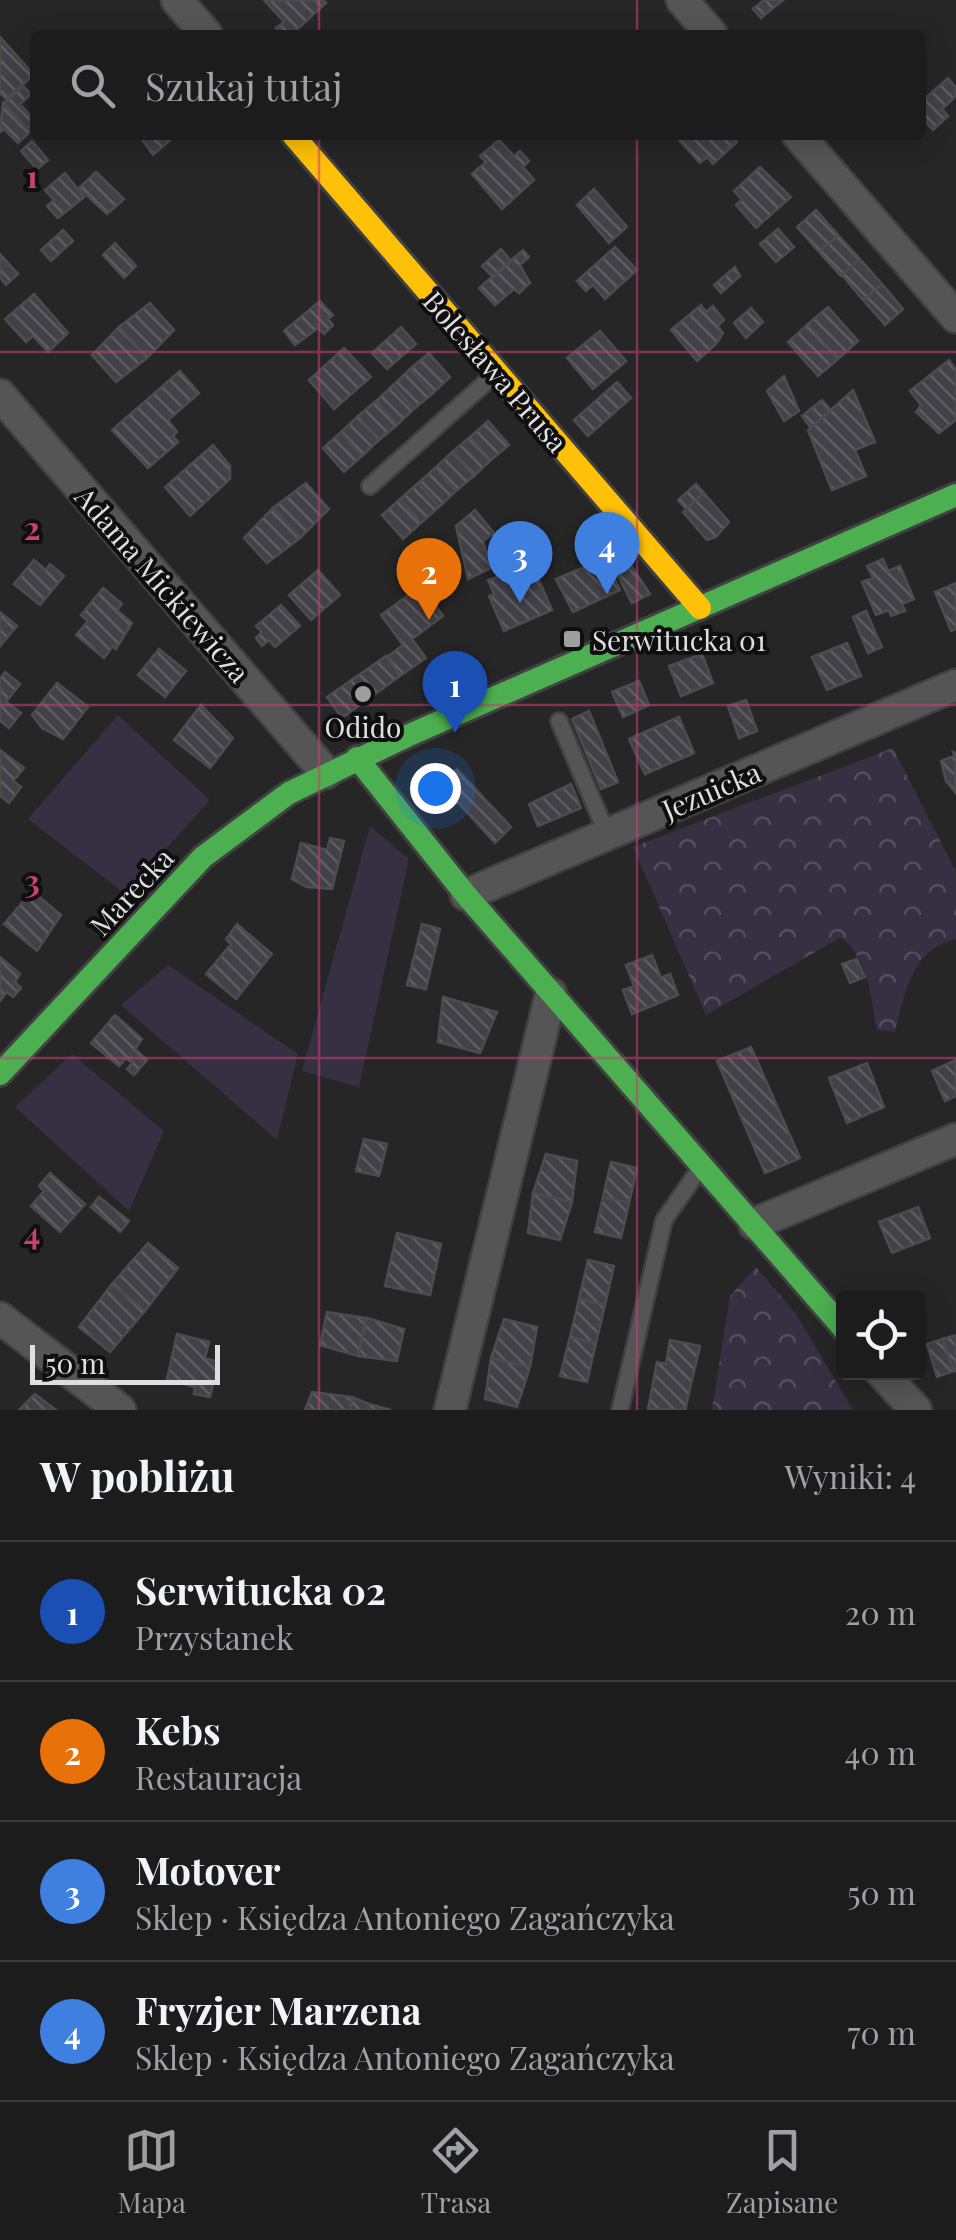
<!DOCTYPE html>
<html lang="pl">
<head>
<meta charset="utf-8">
<style>
  :root { --surface:#1c1c1d; --page:#29292a; --text:#f1f3f6; --muted:#a0a1a4; --line:#3a3a3b; --accent:#9e9e9f }
  body { margin:0; font-family:"Playfair Display",serif; background:var(--page); color:var(--text) }
  .controls { position:absolute; right:30px; bottom:30px; display:grid; overflow:hidden; border-radius:10px; box-shadow:0 5px 25px #0003 }
  .controls button { width:90px; height:90px; display:grid; place-items:center; padding:0; border:0; border-bottom:2px solid var(--line); background:var(--surface); color:var(--text); font:50px sans-serif }
  .scale { position:absolute; left:30px; bottom:25px; width:190px; box-sizing:border-box; padding-left:10px; border:5px solid #dfdee0; border-top:0; font-size:28px; line-height:35px; white-space:nowrap; color:#dfdee0; -webkit-text-stroke:8px #0f0f10; paint-order:stroke }
  .you { position:absolute; left:435px; top:788px; width:35px; height:35px; margin:-25px; border:8px solid #fff; border-radius:50%; background:#1a73e8; box-shadow:0 0 0 15px #1a73e833 }
  .badge { display:grid; place-items:center; width:65px; height:65px; border-radius:50%; background:var(--accent); color:#fff; font-size:32px; font-weight:700 }
  .pin { position:absolute; translate:-50% -82px; filter:drop-shadow(0 2px 5px #0008) }
  .pin::after { content:''; position:absolute; top:52px; width:35px; height:30px; background:inherit; clip-path:polygon(0 0,100% 0,50% 100%) }
  .list { margin:0; padding:0; list-style:none }
  h2 { display:flex; justify-content:space-between; align-items:center; height:130px; margin:0; padding:0 40px; font-size:42px }
  h2 small { font-size:32px; font-weight:400; color:var(--muted) }
  .list li { display:grid; grid-template-columns:65px 1fr auto; gap:30px; align-items:center; box-sizing:border-box; height:140px; padding:0 40px; border-top:2px solid var(--line) }
  .list b { display:block; font-size:38px; white-space:nowrap }
  .list p { margin:0; font-size:32px; white-space:nowrap; color:var(--muted) }
  .list em { font-size:32px; font-style:normal; color:var(--muted) }
  .icon { flex:none; width:55px; height:55px; fill:none; stroke:currentColor; stroke-width:2; stroke-linecap:round; stroke-linejoin:round }
  .map { position:relative; flex:none; width:956px; height:1410px; overflow:hidden }
  .search { position:absolute; background:var(--surface); box-shadow:0 5px 25px #0003; left:30px; right:30px; top:30px; height:110px; display:flex; align-items:center; gap:25px; box-sizing:border-box; padding:0 35px; border-radius:10px; color:var(--muted); font-size:38px }
  .sheet { height:690px; background:var(--surface) }
  nav { display:flex; justify-content:space-around; align-items:center; box-sizing:border-box; height:140px; border-top:2px solid var(--line); background:var(--surface); font-size:28px; color:var(--muted) }
  nav a { display:grid; justify-items:center; gap:5px }
  nav .on { color:var(--accent) }
  .map>svg:first-child { display:block }
  .grass { fill:#363042 }
  .forest { fill:url(#forest-crowns) }
  .building { fill:url(#building-back-hatch); stroke:#4c4c4d; stroke-width:2.5 }
  .lines { fill:none; stroke-linecap:round; stroke-linejoin:round }
  .lane-casing { stroke:#414042; stroke-width:20 }
  .street-casing { stroke:#414042; stroke-width:35 }
  .fast-casing { stroke:#414042; stroke-width:28 }
  .slow-casing { stroke:#414042; stroke-width:28 }
  .lane { stroke:#555556; stroke-width:15 }
  .street { stroke:#555556; stroke-width:30 }
  .fast { stroke:#4caf50; stroke-width:22 }
  .slow { stroke:#ffc107; stroke-width:22 }
  .grid { fill:none; stroke:#c84076; stroke-width:2.5; stroke-opacity:0.55 }
  .poi-dot { fill:#9e9e9f; stroke:#0f0f10; stroke-width:4 }
  .labels { text-anchor:middle; dominant-baseline:central; stroke-width:8; stroke-linejoin:round; paint-order:stroke }
  .street-label { font-size:28px; fill:#dfdee0; stroke:#0f0f10 }
  .poi-label { font-size:28px; fill:#dfdee0; stroke:#0f0f10; text-anchor:start }
  .grid-label { font-size:32px; text-anchor:middle; font-weight:bold; fill:#c84076; stroke:#0f0f10; stroke-width:8; stroke-linejoin:round; paint-order:stroke }
</style>
</head>
<body>
<div class="map">
<svg width="956" height="1410" viewBox="0 0 956 1410">
  <defs>
    <pattern id="forest-crowns" width="20" height="18" patternUnits="userSpaceOnUse" patternTransform="scale(2.5)"><rect width="20" height="18" fill="#363042"/><path d="M2 6a3 3 0 1 1 6 0M12 15a3 3 0 1 1 6 0" fill="none" stroke="#534e5d"/></pattern>
    <pattern id="building-back-hatch" width="6" height="6" patternUnits="userSpaceOnUse" patternTransform="scale(2.5)"><rect width="6" height="6" fill="#434148"/><path d="M-1 5l2 2M0 0l6 6M5-1l2 2" fill="none" stroke="#5e5c62"/></pattern>
  </defs>
  <rect width="100%" height="100%" fill="#262627"/>
  <!-- grass -->
  <path class="grass" d="M118 715 210 800 125 894 28 819Z
    M370 826 409 859 359 1087 302 1071Z
    M168 965 298 1054 277 1140 121 1005Z
    M72 1054 164 1131 129 1211 15 1107Z"/>
  <!-- forest -->
  <path class="forest" d="M893 748 956 872V939C911 949 905 993 895 1032L877 1030C870 994 870 962 841 937L706 1015 633 847Z
    M756 1267 796 1314 853 1410H712L730 1296Z"/>
  <!-- building -->
  <path class="building" d="M264 0H323L326 3 291 35H282L276 28 284 22Z
    M764 0H783L761 18 753 9Z
    M0 37 34 75 6 99 0 93Z
    M948 78 956 88V96L942 109 948 116 933 130 922 118 926 115 921 102Z
    M23 86 31 94 20 104 35 121 27 129 4 103Z
    M3 103 30 132 18 143 4 129 0 132Z
    M139 135H176L153 155Z
    M682 135H731L737 142 713 164 707 157 700 163 678 139Z
    M499 140 514 156 520 151 529 161 523 167 534 180 502 209 472 174 486 162 480 156Z
    M32 141 48 160 37 169 21 151Z
    M760 167 791 197 756 228 736 205 742 200 734 191Z
    M96 172 124 199 107 214 79 188Z
    M65 173 84 197 58 218 47 206 54 200 45 190Z
    M594 189 627 227 609 243 577 205Z
    M816 210 838 235 819 252 797 227Z
    M778 229 794 247 776 262 760 244Z
    M63 230 73 241 51 261 41 250Z
    M838 235 860 259 841 276 819 252Z
    M115 243 136 266 124 278 103 255Z
    M615 247 637 270 605 299 593 285 586 291 577 281Z
    M501 249 511 261 493 277 482 266Z
    M523 250 529 257 520 265 530 283 519 293 514 289 495 305 479 288Z
    M0 254 18 274 6 285 0 277Z
    M860 259 882 284 863 300 842 275Z
    M735 267 740 276 721 293 714 285Z
    M882 284 903 309 885 325 863 300Z
    M34 294 68 333 48 352 33 336 26 342 5 319Z
    M320 301 333 315 328 319 333 325 324 334 318 328 295 345 284 331Z
    M150 303 174 330 147 358 119 327Z
    M701 305 706 312 713 306 724 320 718 326 723 333 716 344 697 361 671 330Z
    M828 307 858 341 838 359 808 324Z
    M751 308 763 322 746 338 734 323Z
    M808 324 838 359 818 376 788 342Z
    M119 327 147 358 116 382 92 355Z
    M401 327 416 344 387 369 372 353Z
    M600 331 626 361 593 389 567 358Z
    M344 348 371 377 334 409 309 380Z
    M429 353 450 377 432 394 410 369Z
    M949 360 956 370V420L939 433 916 412 921 405 910 391Z
    M410 369 432 394 414 409 393 385Z
    M180 371 199 393 168 420 177 432 173 436 178 442 148 468 112 430Z
    M784 376 799 411 784 421 767 391Z
    M617 382 631 398 588 436 574 420Z
    M393 385 414 409 397 425 376 401Z
    M853 390 875 442 855 450 866 476 832 490 808 430Z
    M822 400 831 410 811 428 802 416Z
    M376 401 397 425 379 440 358 416Z
    M358 416 379 440 362 456 341 432Z
    M488 421 509 445 491 460 470 437Z
    M341 432 362 456 344 472 323 448Z
    M470 437 491 460 474 476 452 452Z
    M213 445 230 466V479L190 516 165 487Z
    M452 452 474 476 456 491 435 468Z
    M435 468 456 491 439 507 418 483Z
    M306 483 329 509 300 538 273 508Z
    M418 483 439 507 421 523 400 499Z
    M696 484 704 493 686 509 678 500Z
    M704 493 729 522 716 537 707 540 683 512Z
    M400 499 421 523 403 539 382 515Z
    M273 508 300 538 267 563 244 538Z
    M475 510 494 533 483 541 491 568 468 579 456 526Z
    M605 558 620 590 573 612 556 579Z
    M883 559 888 571 900 566 914 599 902 604 905 611 891 616 889 610 876 615 862 582 873 578 867 566Z
    M34 560 46 570 50 564 64 576 40 605 14 584Z
    M630 564 650 594 632 603 616 572Z
    M533 566 552 610 504 631 489 596 494 594 488 580Z
    M318 570 340 595 311 620 289 595Z
    M956 583V629L951 631 935 592Z
    M421 586 443 616 412 639 426 658 400 676 387 657 403 645 381 615Z
    M103 588 122 604 117 610 132 623 116 649 113 646 104 658 76 635 88 621 81 615Z
    M281 605 300 626 275 647 269 640 262 646 256 638 262 632 256 626Z
    M866 611 882 647 868 653 853 617Z
    M0 612 17 626 0 646Z
    M847 643 861 676 827 690 812 657Z
    M159 649 186 671 165 697 138 675Z
    M702 654 713 683 681 696 669 666Z
    M386 656 400 676 342 718 327 697Z
    M5 672 20 684 6 702 21 713 9 728 0 721V679Z
    M639 681 649 705 623 717 612 692Z
    M57 683 88 707 63 739 42 728 32 715Z
    M746 700 757 731 739 738 728 706Z
    M201 705 233 738 210 768 174 740Z
    M589 711 618 782 601 789 572 719Z
    M679 717 694 753 645 774 629 739Z
    M0 750 24 768 13 781 21 787 9 803 0 796Z
    M953 752 956 753 955 792 946 781 941 761 954 756Z
    M457 769 511 827 495 843 441 784Z
    M571 784 581 808 538 826 529 804Z
    M330 838 344 841 332 889 307 887 292 879 301 843 327 850Z
    M32 891 61 915 37 951 4 924Z
    M237 924 272 954 236 999 206 974 231 944 226 939Z
    M422 924 440 929 426 989 407 985Z
    M652 955 661 978 670 974 678 995 632 1014 623 990 634 986 626 965Z
    M0 957 20 974 15 982 21 988 13 997 7 992 0 1001Z
    M857 959 865 977 850 983 842 964Z
    M443 997 497 1012 480 1053 438 1042Z
    M115 1015 142 1039 135 1049 147 1060 134 1075 127 1069 132 1063 126 1058 119 1066 91 1043Z
    M751 1047 800 1158 765 1173 717 1061Z
    M956 1060V1096L945 1101 932 1071Z
    M867 1063 884 1107 847 1123 829 1078Z
    M364 1139 387 1144 379 1176 356 1171Z
    M546 1154 577 1161 572 1202 533 1193Z
    M611 1162 637 1168 629 1203 603 1197Z
    M50 1173 85 1204 60 1232 31 1206 44 1191 39 1186Z
    M533 1193 572 1202 560 1240 528 1233Z
    M99 1197 129 1221 120 1232 91 1207Z
    M603 1197 629 1203 621 1238 595 1232Z
    M918 1207 930 1238 892 1253 879 1222Z
    M397 1233 441 1244 430 1295 385 1286Z
    M148 1243 178 1268 145 1311 112 1284Z
    M588 1260 614 1266 605 1305 579 1299Z
    M112 1284 145 1311 110 1352 79 1327Z
    M579 1299 605 1305 596 1343 570 1337Z
    M327 1312 366 1318 358 1356 320 1345Z
    M367 1318 404 1329 397 1361 358 1356Z
    M504 1319 537 1327 530 1367 491 1358Z
    M177 1334 209 1342 205 1358 218 1362 210 1397 194 1394 195 1387 167 1379Z
    M956 1335V1371H954L942 1339Z
    M570 1337 596 1343 587 1382 560 1376Z
    M942 1339 954 1371 937 1377 927 1344Z
    M670 1340 700 1346 685 1410 648 1409 657 1362 666 1364Z
    M491 1358 530 1367 517 1407 485 1399Z
    M312 1392 352 1397 350 1410H305Z
    M35 1394 56 1410H19Z
    M352 1397 369 1404 391 1410H350Z"/>
  <g class="lines">
    <!-- lane casing -->
    <g class="lane-casing">
      <path id="lane" d="M370 486 494 375
        M559 721 607 834
        M620 1410 664 1220 699 1170"/>
    </g>
    <!-- street casing -->
    <g class="street-casing">
      <path id="street" d="M177 0 207 35
        M682 0 712 35
        M798 135 956 317
        M0 395 326 773
        M466 895 956 685
        M754 1224 956 1139
        M0 1318 120 1410
        M881 1372 916 1410
        M450 1410 551 994"/>
    </g>
    <!-- fast casing -->
    <g class="fast-casing">
      <path id="fast" d="M357 758 466 895 844 1329
        M0 1074 203 857 289 793 407 736 956 495"/>
    </g>
    <!-- slow casing -->
    <g class="slow-casing">
      <path id="slow" d="M293 135 700 608"/>
    </g>
    <!-- lane -->
    <use href="#lane" class="lane"/>
    <!-- street -->
    <use href="#street" class="street"/>
    <!-- fast -->
    <use href="#fast" class="fast"/>
    <!-- slow -->
    <use href="#slow" class="slow"/>
  </g>
  <!-- grid -->
  <path class="grid" d="M319 0V35M637 0V35M319 135V1410M637 135V1410M0 352H956M0 705H956M0 1058H956"/>
  <!-- markers -->
  <g class="poi-dot">
    <rect x="562" y="629" width="20" height="20" rx="5"/>
    <circle cx="363" cy="694" r="10"/>
  </g>
  <g class="labels">
    <!-- street labels -->
    <g class="street-label">
      <text transform="translate(496 371) rotate(49)">Bolesława Prusa</text>
      <text transform="translate(163 584) rotate(49)">Adama Mickiewicza</text>
      <text transform="translate(711 790) rotate(-23)">Jezuicka</text>
      <text transform="translate(131 891) rotate(-47)">Marecka</text>
    </g>
    <!-- poi labels -->
    <g class="poi-label">
      <text x="592" y="639">Serwitucka 01</text>
      <text x="363" y="726" text-anchor="middle">Odido</text>
    </g>
  </g>
  <g class="grid-label">
    <text x="32" y="188">1</text>
    <text x="32" y="540">2</text>
    <text x="32" y="893">3</text>
    <text x="32" y="1245">4</text>
  </g>
</svg>
<div class="controls">
<button><svg class="icon" aria-label="locate" viewBox="0 0 24 24"><circle cx="12" cy="12" r="6"/><path d="M12 2v4M12 18v4M2 12h4M18 12h4"/></svg></button>
</div>
<div class="scale">50 m</div>
<div class="you"></div>
<div class="pin badge" style="left:455px;top:733px;background:#1a4fb4">1</div>
<div class="pin badge" style="left:429px;top:620px;background:#e8710a">2</div>
<div class="pin badge" style="left:520px;top:603px;background:#3f7fe0">3</div>
<div class="pin badge" style="left:607px;top:594px;background:#3f7fe0">4</div>
<div class="search"><svg class="icon" aria-label="search" viewBox="0 0 24 24"><circle cx="10" cy="10" r="6"/><path d="M15 15l6 6"/></svg>Szukaj tutaj</div>
</div>
<section class="sheet">
<h2>W pobliżu<small>Wyniki: 4</small></h2>
<ul class="list">
<li><span class="badge" style="background:#1a4fb4">1</span><div><b>Serwitucka 02</b><p>Przystanek</p></div><em>20 m</em></li>
<li><span class="badge" style="background:#e8710a">2</span><div><b>Kebs</b><p>Restauracja</p></div><em>40 m</em></li>
<li><span class="badge" style="background:#3f7fe0">3</span><div><b>Motover</b><p>Sklep · Księdza Antoniego Zagańczyka</p></div><em>50 m</em></li>
<li><span class="badge" style="background:#3f7fe0">4</span><div><b>Fryzjer Marzena</b><p>Sklep · Księdza Antoniego Zagańczyka</p></div><em>70 m</em></li>
</ul>
</section>
<nav>
<a class="on"><svg class="icon" aria-label="map" viewBox="0 0 24 24"><path d="M3 6l6-2 6 2 6-2v14l-6 2-6-2-6 2zM9 4v14M15 6v14"/></svg>Mapa</a>
<a><svg class="icon" aria-label="directions" viewBox="0 0 24 24"><path d="M12 3l9 9-9 9-9-9zM9 14v-3h6M13 9l2 2-2 2"/></svg>Trasa</a>
<a><svg class="icon" aria-label="saved" viewBox="0 0 24 24"><path d="M7 4h10v16l-5-4-5 4z"/></svg>Zapisane</a>
</nav>
</body>
</html>
